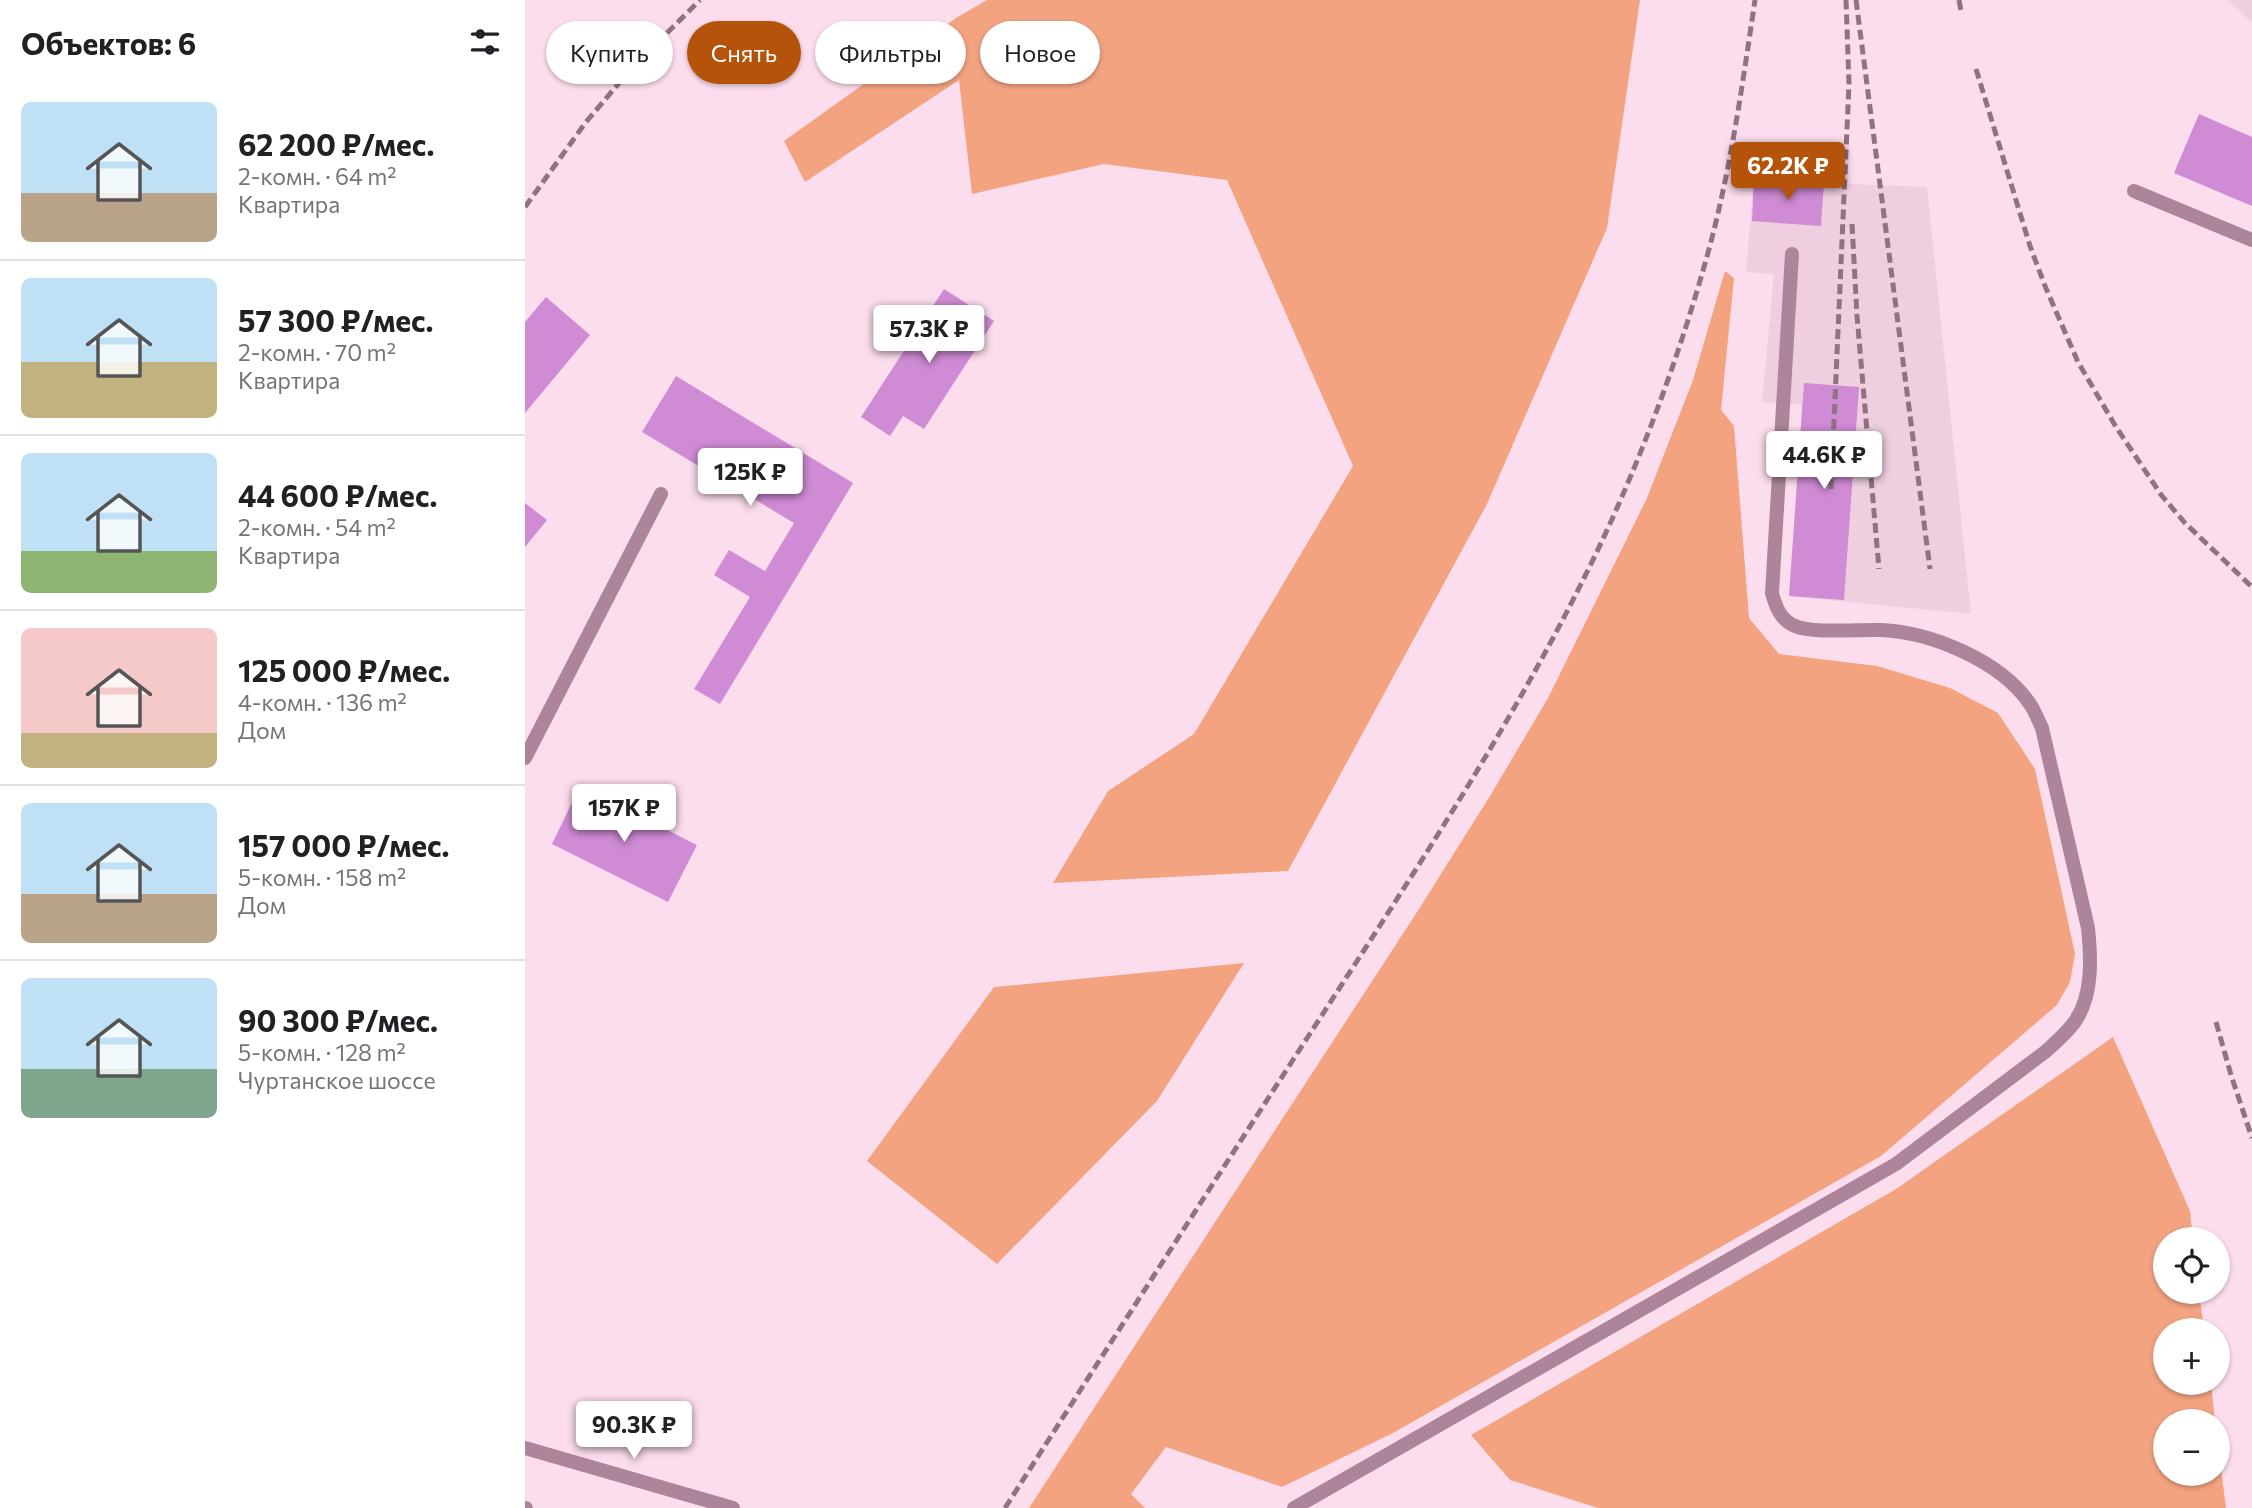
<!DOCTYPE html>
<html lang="ru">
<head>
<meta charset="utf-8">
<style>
	:root { --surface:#fff; --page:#f2f2f2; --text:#202124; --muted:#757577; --line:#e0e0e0; --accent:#b45309 }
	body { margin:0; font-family:Commissioner,sans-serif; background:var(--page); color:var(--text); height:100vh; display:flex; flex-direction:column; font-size:26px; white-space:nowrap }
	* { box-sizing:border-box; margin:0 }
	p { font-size:23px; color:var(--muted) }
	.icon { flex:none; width:38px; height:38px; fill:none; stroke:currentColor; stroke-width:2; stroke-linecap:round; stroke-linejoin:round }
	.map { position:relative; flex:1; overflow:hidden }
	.drawer { display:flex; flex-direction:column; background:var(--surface); width:525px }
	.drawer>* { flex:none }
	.banner { position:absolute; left:21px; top:21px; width:665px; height:63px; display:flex; gap:14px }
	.fabs { position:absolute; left:1628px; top:1227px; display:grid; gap:14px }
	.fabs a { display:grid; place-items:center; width:77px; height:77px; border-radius:50%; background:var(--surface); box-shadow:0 2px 5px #0004; font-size:35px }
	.price { position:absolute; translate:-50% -60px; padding:0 16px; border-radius:7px; background:#fff; color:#222; font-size:23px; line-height:46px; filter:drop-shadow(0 2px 4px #0008) }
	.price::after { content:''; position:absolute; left:50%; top:42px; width:21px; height:16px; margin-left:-10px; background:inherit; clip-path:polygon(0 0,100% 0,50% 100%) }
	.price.current { background:var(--accent); color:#fff }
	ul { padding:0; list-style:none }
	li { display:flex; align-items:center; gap:21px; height:175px; padding:0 21px }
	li+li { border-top:2px solid var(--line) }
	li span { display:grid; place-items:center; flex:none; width:196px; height:140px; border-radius:10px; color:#555 }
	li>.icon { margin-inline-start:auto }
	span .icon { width:84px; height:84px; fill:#fffc; stroke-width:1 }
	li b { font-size:30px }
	h2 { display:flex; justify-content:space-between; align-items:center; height:84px; padding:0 21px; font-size:30px }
	.chip { padding:0 24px; border-radius:32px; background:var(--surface); box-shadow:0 2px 5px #0004; font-size:24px; line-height:63px }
	.chip.current { background:var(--accent); color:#fff }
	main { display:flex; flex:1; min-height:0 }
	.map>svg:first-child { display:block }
</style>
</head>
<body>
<main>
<section class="drawer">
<h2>Объектов: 6<svg class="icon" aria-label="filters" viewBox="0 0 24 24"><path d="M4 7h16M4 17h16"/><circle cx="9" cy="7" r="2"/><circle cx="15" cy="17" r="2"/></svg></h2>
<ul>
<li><span style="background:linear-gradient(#bfe0f5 65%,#b9a48a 0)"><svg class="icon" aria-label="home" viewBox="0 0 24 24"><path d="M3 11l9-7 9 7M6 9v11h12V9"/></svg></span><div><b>62 200 ₽/мес.</b><p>2-комн. · 64 m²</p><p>Квартира</p></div></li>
<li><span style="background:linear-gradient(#bfe0f5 60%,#c2b280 0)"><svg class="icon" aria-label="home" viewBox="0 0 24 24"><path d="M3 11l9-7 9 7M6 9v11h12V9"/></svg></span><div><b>57 300 ₽/мес.</b><p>2-комн. · 70 m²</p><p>Квартира</p></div></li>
<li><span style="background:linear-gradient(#bfe0f5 70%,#8fb573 0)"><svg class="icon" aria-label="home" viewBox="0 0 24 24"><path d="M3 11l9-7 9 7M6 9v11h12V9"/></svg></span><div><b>44 600 ₽/мес.</b><p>2-комн. · 54 m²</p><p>Квартира</p></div></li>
<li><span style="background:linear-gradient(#f6c9c9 75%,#c2b280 0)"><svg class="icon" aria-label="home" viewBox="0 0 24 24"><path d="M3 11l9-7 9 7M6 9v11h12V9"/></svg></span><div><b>125 000 ₽/мес.</b><p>4-комн. · 136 m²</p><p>Дом</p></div></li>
<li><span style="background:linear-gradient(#bfe0f5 65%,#b9a48a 0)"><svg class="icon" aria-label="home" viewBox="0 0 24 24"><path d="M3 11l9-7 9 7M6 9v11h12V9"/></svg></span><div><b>157 000 ₽/мес.</b><p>5-комн. · 158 m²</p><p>Дом</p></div></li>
<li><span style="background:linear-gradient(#bfe0f5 65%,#7fa58c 0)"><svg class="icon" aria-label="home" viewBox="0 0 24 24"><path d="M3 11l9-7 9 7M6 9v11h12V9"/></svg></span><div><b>90 300 ₽/мес.</b><p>5-комн. · 128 m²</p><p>Чуртанское шоссе</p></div></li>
</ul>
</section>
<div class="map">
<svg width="1727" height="1508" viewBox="0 0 1727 1508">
	<rect width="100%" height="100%" fill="#fcdded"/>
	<path fill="#efcee0" d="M1703 0H1727V22L1724 20Z
		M1229 177 1300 183 1402 187 1446 614 1264 596 1277 405 1237 402 1249 274 1221 272Z"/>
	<path fill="#f3a380" d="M462 0H1115L1082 228 962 504 763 871 528 883 583 791 669 734 828 466 702 180 579 164 447 194 434 80 280 182 259 141 431 18Z
		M1200 271 1209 278 1196 410 1209 426 1224 618 1254 654 1352 666 1425 688 1473 713 1510 769 1550 954 1545 982 1532 1005 1356 1156 868 1433 757 1487 641 1447 606 1494 620 1508H504L894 909 965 796 1023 698 1122 498 1168 380Z
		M719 963 632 1101 472 1264 342 1161 469 987Z
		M1588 1037 1665 1211 1668 1239H1640V1292H1674L1679 1330H1640V1382L1686 1383 1690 1421H1640V1474H1692V1437L1701 1508H1073L985 1480 946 1435 1371 1189Z"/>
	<path fill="#d08bd5" d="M1674 114 1727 137V206L1649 173Z
		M1229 177 1299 183 1296 226 1227 221Z
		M419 289 469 321 399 429 378 416 365 436 336 417Z
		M21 297 65 335 0 413V322Z
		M151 376 328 483 195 704 169 689 225 597 189 575 204 550 240 571 269 523 117 432Z
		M1279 383 1334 387 1319 600 1264 596Z
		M0 503 22 520 0 547Z
		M55 786 172 845 143 902 27 844Z"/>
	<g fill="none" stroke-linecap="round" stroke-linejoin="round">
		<path stroke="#ad859b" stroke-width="14" d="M1609 191 1727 240
			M0 758 136 494
			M769 1508 1371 1164 1520 1052C1531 1042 1543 1032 1551 1020 1568 994 1566 957 1563 928L1517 728C1513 720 1510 711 1505 704 1476 661 1406 632 1356 630 1334 629 1289 634 1270 626 1256 620 1251 608 1247 593L1267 254"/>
		<path stroke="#ad859b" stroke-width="14" d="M0 1448 208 1508
			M0 1508H1"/>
		<path stroke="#907283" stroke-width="5" stroke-dasharray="10 5" stroke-linecap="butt" d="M1331 0 1405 569
			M1434 0 1436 11
			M1451 69 1505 246 1520 286 1553 362 1591 427 1637 496 1660 523 1727 587
			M0 207 61 122 106 69 175 0
			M1327 224 1332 316 1354 569
			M1306 489 1324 84 1321 0
			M1691 1022 1706 1075 1727 1138
			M480 1508C586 1342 692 1177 799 1012 898 859 999 706 1077 541 1119 451 1154 356 1181 260 1205 175 1217 87 1230 0"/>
	</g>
</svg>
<div class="fabs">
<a><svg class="icon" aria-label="locate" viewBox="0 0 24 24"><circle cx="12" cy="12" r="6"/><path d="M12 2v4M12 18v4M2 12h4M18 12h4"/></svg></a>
<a>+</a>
<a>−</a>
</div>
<b class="price current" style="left:1263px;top:202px">62.2K ₽</b>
<b class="price" style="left:404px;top:365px">57.3K ₽</b>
<b class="price" style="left:1299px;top:491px">44.6K ₽</b>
<b class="price" style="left:225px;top:508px">125K ₽</b>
<b class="price" style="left:99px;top:844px">157K ₽</b>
<b class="price" style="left:109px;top:1461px">90.3K ₽</b>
<div class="banner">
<a class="chip">Купить</a>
<a class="chip current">Снять</a>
<a class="chip">Фильтры</a>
<a class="chip">Новое</a>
</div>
</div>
</main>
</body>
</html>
